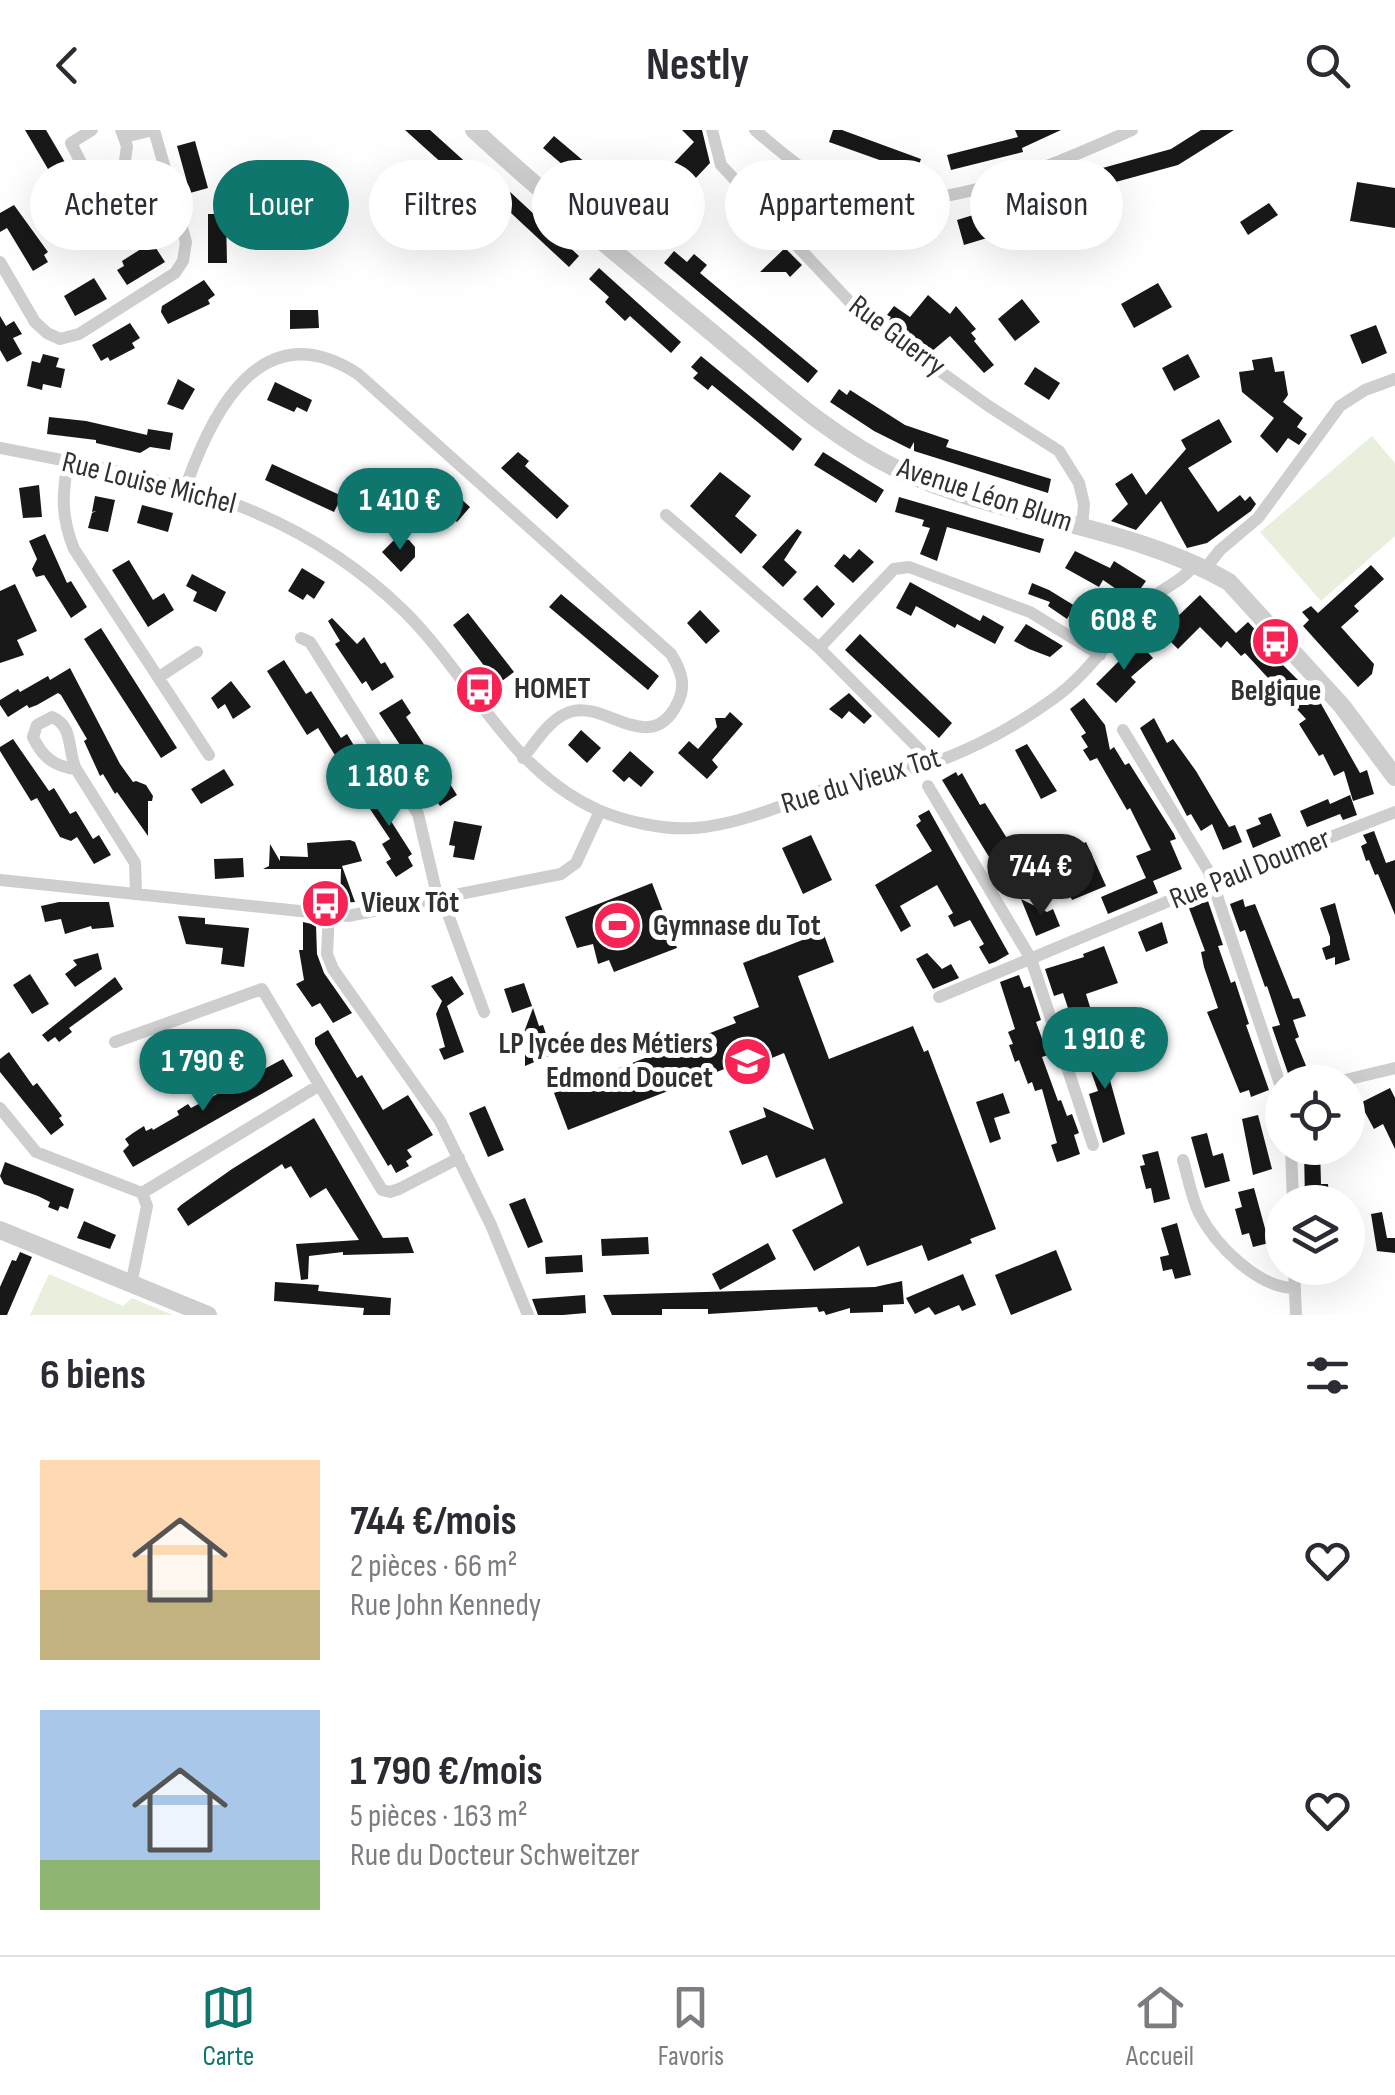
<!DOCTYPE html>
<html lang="fr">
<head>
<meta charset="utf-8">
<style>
	:root { --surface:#fff; --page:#f7f7f7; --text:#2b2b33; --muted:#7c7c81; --line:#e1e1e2; --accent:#0f766e }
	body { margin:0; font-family:"Sofia Sans Condensed",sans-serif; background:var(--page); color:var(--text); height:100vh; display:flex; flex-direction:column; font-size:38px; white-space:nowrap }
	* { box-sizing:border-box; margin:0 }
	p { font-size:32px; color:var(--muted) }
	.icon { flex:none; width:55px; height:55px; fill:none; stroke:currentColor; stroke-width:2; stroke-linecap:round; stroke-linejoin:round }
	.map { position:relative; height:1185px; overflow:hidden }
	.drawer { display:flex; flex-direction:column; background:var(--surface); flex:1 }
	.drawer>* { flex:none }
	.top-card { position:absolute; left:30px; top:30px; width:1335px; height:90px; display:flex; gap:20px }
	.tools { position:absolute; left:1265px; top:935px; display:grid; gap:20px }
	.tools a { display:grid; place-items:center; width:100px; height:100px; border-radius:50%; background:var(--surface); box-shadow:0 10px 40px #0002; font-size:50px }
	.price { position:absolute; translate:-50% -85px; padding:0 22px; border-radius:35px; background:var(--accent); color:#fff; font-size:32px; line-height:65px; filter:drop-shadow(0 2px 5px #0008) }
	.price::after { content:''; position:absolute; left:50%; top:60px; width:30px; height:22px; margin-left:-15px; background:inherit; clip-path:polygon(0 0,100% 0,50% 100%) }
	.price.selected { background:#222; color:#fff }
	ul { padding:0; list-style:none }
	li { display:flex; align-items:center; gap:30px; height:250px; padding:0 40px }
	li span { display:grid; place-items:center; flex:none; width:280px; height:200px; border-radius:0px; color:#555 }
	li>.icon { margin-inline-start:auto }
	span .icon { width:120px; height:120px; fill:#fffc; stroke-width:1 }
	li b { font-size:42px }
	h2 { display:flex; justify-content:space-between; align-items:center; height:120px; padding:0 40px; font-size:42px }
	.pill { padding:0 35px; border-radius:45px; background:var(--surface); box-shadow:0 10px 40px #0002; font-size:35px; line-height:90px }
	.pill.selected { background:var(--accent); color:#fff }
	header { display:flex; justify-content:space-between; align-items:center; height:130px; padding:0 40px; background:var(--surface); font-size:45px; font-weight:700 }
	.tabs { display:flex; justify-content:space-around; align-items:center; height:140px; border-top:2px solid var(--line); background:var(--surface); font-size:28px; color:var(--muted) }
	.tabs a { display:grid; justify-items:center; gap:5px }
	.tabs .selected { color:var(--accent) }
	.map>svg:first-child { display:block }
</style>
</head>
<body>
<header><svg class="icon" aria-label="back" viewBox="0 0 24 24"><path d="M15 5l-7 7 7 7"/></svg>Nestly<svg class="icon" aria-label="search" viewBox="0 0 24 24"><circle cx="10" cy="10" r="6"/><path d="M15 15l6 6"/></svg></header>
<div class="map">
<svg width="1395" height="1185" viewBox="0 0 1395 1185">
	<rect width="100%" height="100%" fill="#fff"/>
	<path fill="#e9efdd" d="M1372 306 1395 333V406L1321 471 1260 402Z
		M49 1144 123 1176 132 1168 173 1185H30Z"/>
	<path fill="#181818" d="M25 0H46L83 63 137 51 139 59 156 55 160 73 137 80 138 88 121 92 115 67 88 74 73 82 69 75 64 78 50 54 55 51Z
		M405 0H430L503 66 501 68 508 60 579 126 569 137 498 71 491 79 471 60 467 65 447 47 445 36Z
		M682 0H702L710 33 693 51 674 33 694 12Z
		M833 0H842L921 29 916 43 829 12Z
		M1015 0H1061L1022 18 1023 22 951 40 947 25 1018 7Z
		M1201 0H1234L1178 35 1068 65 1063 49 1171 19Z
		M554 6 619 61 622 57 636 69 632 73 654 90 643 103 543 18Z
		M195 11 208 58 190 63 177 16Z
		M776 31 817 59 794 85 783 75 792 63 767 42Z
		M1357 52 1395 58V98L1350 91Z
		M1065 57 1070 72 982 96 987 108 964 115 957 90Z
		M1269 73 1278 85 1248 105 1240 92Z
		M14 75 48 122 44 125 48 132 33 141 7 98 0 102V83Z
		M919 79 918 115 900 114V92H889V80Z
		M208 84H226L227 133H208Z
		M152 112 165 132 127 155 117 140 124 136 122 131Z
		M785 118 802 135 790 147 786 142H760Z
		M674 121 687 132 694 124 707 135 700 143 818 241 808 253 664 133Z
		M599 138 681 212 671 223 630 186 625 191 605 172 609 167 589 149Z
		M94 148 107 169 75 186 64 166Z
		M204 150 215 165 208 170 210 174 168 194 161 182 162 176Z
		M1158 153 1172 177 1134 198 1121 174Z
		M928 165 950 184 956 176 976 199 971 203 976 209 974 211 994 235 984 243 950 206 931 222 888 192 891 187 887 185 894 176 910 187Z
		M1022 169 1040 192 1015 211 998 189Z
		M290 180H318L319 198 290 199Z
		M0 186 6 196 14 191 22 204 13 208 22 224 7 232 0 220Z
		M130 193 140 208 132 213 135 218 110 231 108 227 101 231 92 215Z
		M1376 195 1387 223 1362 234 1350 205Z
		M43 224 59 228 56 237 65 239 61 258 43 254 42 260 27 256 32 231 40 233Z
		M1188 224 1200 247 1174 261 1162 238Z
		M701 226 802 309 793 321 712 255 708 260 693 248 698 243 691 237Z
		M1272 227 1275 242 1284 241 1288 265 1283 272 1303 288 1297 297 1307 304 1299 315 1288 308 1277 323 1260 306 1274 288 1242 262 1239 242 1254 240 1252 230Z
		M1035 237 1060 253 1049 270 1024 254Z
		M178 249 195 259 183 280 167 274Z
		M275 252 312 270 307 282 297 277 294 282 267 270Z
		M839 259 847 265 850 260 905 295 949 310 946 317 1051 349 1048 363 914 321V312L910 319 874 301 830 272Z
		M49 287 86 291 147 305 148 299 173 303 170 320 150 317 140 323 96 313V310L47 304Z
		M1219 289 1232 312 1188 338 1218 382 1240 365 1245 371 1250 366 1256 374 1251 381 1207 413 1187 418 1161 371 1136 400 1111 391 1128 374 1115 354 1132 343 1146 365 1186 319 1181 310Z
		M518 322 529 331 525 336 569 376 557 389 501 338Z
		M823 322 884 360 876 373 814 335Z
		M272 334 342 366 334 382 265 350Z
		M720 342 751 366 735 386 757 405 741 424 690 376Z
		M39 355 42 387 23 388 19 358Z
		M450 359 470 377 457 392 437 374Z
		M95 366 115 370 108 402 88 398 92 383 96 381 92 382Z
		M899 367 1044 409 1040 423 947 397 937 431 920 424 930 398 922 396 924 390 895 382Z
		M142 375 173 383 168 402 137 393Z
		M797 399 802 402 784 430 797 442 783 457 762 437Z
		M45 404 67 453 71 451 87 477 71 488 44 445 36 447 32 439 37 429 29 411Z
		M396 408 409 410 415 417V427L401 442 382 422Z
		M859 419 874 432 853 453 834 436 844 424 850 429Z
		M1075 421 1110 438 1114 431 1146 451 1129 475 1118 468 1122 463 1103 450 1099 457 1065 438Z
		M129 430 153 470 164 463 174 480 148 497 112 440Z
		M1371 435 1384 449 1354 476 1359 481 1341 497 1374 534 1372 544 1358 557 1303 496 1309 490 1302 482 1311 476 1318 483Z
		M302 438 325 452 314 469 307 464 303 470 288 461Z
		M192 444 226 462 216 482 193 471 197 462 186 456Z
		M910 452 980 491 983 485 1004 497 995 514 957 494 955 498 916 476 911 486 896 478Z
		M1032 453 1049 460 1075 476 1067 489 1048 476 1050 472 1028 464Z
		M15 454 37 501 17 510 24 525 0 533V461Z
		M817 455 835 474 822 488 803 469Z
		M561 464 659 546 648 560 549 477Z
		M1200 465 1236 503 1248 492 1262 507 1259 511 1320 572 1360 643 1367 640 1374 664 1353 671 1344 641 1334 646 1323 624 1319 626 1299 594 1306 589 1245 523 1241 526 1227 511 1221 518 1200 497 1178 519 1164 505 1178 492 1175 489Z
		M700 480 720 501 706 514 687 493Z
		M468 483 514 542 498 554 453 495Z
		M332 488 357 514 364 507 381 534 385 532 394 547 372 561 366 551 362 554 335 514 340 511 328 491Z
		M1026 494 1043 504 1063 516 1050 527 1029 519 1014 511Z
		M101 498 177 618 161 628 84 509Z
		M860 504 952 593 939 608 845 520Z
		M1138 512 1153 528 1131 547 1136 552 1116 573 1096 554Z
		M284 530 306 564 311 561 341 608 347 604 365 634 342 649 333 634 338 630 318 598 307 605 267 541Z
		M70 538 120 634 133 652 136 651 146 655 153 666 152 671H148V706L117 662 115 664 103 644 100 646 84 611 87 609 61 565 58 563 37 575 29 578 27 575 8 587 0 575V570L18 559 20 562 48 546 50 550Z
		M231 551 251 577 233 589 225 574 218 579 211 568Z
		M849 563 872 586 864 594 849 581 842 589 829 579Z
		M1084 568 1105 595 1110 620 1114 617 1125 635 1129 633 1174 704 1176 709 1170 711 1182 739 1153 751 1158 763 1108 784 1101 767 1146 748 1136 726 1151 720 1130 678 1127 680 1097 628 1090 631 1083 620 1088 617 1081 606 1086 603 1070 579Z
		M402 569 411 583 406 587 425 616 408 627 379 583Z
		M730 582 743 594 712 630 718 637 707 649 678 623 689 611 698 619 717 597 715 588H725Z
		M1154 588 1167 613 1173 609 1196 641 1229 697 1235 695 1242 712 1223 720 1212 694 1201 701 1191 684 1187 686 1140 598Z
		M581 600 601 618 587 633 568 615Z
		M13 609 49 661 54 658 70 684 76 681 93 709 99 705 111 725 94 734 77 707 71 711 60 707 37 668 31 671 0 621V617Z
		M1027 614 1057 661 1041 669 1015 620Z
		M630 621 654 642 641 657 629 647 624 652 612 641Z
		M438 635 457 665 440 676 420 647Z
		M224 639 234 655 201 674 191 659Z
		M956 642 958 646 962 643 980 675 985 673 1033 750 1011 763 942 650Z
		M378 653 397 683 389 688 412 724 408 727 413 736 396 747 386 732 391 729 382 714 390 709 360 664Z
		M1350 665 1357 685 1343 690 1340 684 1307 697 1300 681 1328 669 1330 674Z
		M929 680 1009 824 995 832 989 834 979 817 984 814 970 790 954 797 948 786 953 783 937 755 900 776 911 796 901 802 875 755 932 721 916 695 921 691 918 686Z
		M1271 683 1281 706 1253 718 1246 700 1261 694 1258 688Z
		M454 691 482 696 474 730 453 727 455 716 449 715Z
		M1374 701 1386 733 1395 730V785L1378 744 1375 745 1369 730 1366 731 1361 716 1367 713 1363 705Z
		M811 705 832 750 803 764 782 718Z
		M350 710 355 712 362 731 342 736 355 772 340 773 341 739H263L269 736 270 714 280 731V726L308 727 307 713Z
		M1086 712 1106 756 1072 770 1066 756 1088 746 1075 718Z
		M243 728 244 747 215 749 214 729Z
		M652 753 677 818 614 842 609 830 598 834 593 814 577 818 565 787Z
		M1021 769 1047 782 1053 779 1060 796 1036 806Z
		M1243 769 1245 777 1255 774 1293 869 1299 868 1306 886 1293 890 1299 907 1295 909 1311 948 1304 952H1291L1272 897 1280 895 1267 856 1265 857 1245 800 1240 802 1230 774Z
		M1208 771 1223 815 1218 816 1231 853 1235 851 1249 894 1246 895 1269 960 1251 967 1249 960 1240 963 1207 882 1218 878 1204 837 1201 822 1205 821 1189 778Z
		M59 772H109L114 797 92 799 91 796 65 804 61 789 45 792 41 776Z
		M1335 773 1350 830 1335 835V827L1326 830 1322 818 1330 815V807L1320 778Z
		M178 786 205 788V794L249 798 244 837 221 834 223 818 186 814Z
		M303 792 316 795 317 824 324 843 352 883 333 893 320 873 312 877 296 854 304 850 299 820H303Z
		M1162 792 1168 813 1146 822 1138 802Z
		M823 802 834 832 798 846 829 929 913 896 924 922 928 920 996 1099 970 1109 972 1113 928 1131 922 1115 867 1136 859 1116 814 1141 792 1100 843 1073 825 1028 776 1048 767 1025 742 1035 729 1001 766 987 763 977 814 1000 784 923 752 936 750 929 568 1000 554 963 736 893 733 887 759 877 743 833Z
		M1104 816 1118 853 1086 864 1090 877 1087 878 1095 902 1078 908 1063 863 1054 866 1045 839 1084 827 1083 824Z
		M98 823 102 839 75 857 65 844 77 835 73 830Z
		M927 823 942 839 951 834 959 848 933 859 916 829Z
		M30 844 49 874 32 884 13 855Z
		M1019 845 1024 858 1030 856 1041 890 1036 892 1048 925 1042 927 1058 971 1061 970 1067 986 1072 984 1079 1003 1074 1005 1080 1024 1064 1030 1057 1032 1051 1015 1057 1013 1042 959 1035 961 1032 952 1028 954 1019 930 1015 932 1009 915 1013 914 1008 902 1015 899 1000 852Z
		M452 846 464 864 447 876 464 922 444 930 439 919 445 917 436 884 442 871 431 856Z
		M115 847 123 859 69 898 72 902 59 912 55 907 48 912 42 905Z
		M524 853 532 876 512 883 504 859Z
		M533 878 539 896 543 895 546 904 539 919 551 925 525 936V915L520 913Z
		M328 900 357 948 362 945 383 980 408 965 433 1005 407 1020 412 1027 406 1031 409 1036 396 1043 391 1034 388 1036 315 914V908Z
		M1106 908 1118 939 1108 943 1125 1004 1103 1013 1089 964 1098 961 1088 933 1095 930 1090 914Z
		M9 922 33 956 37 953 62 986 59 988 64 995 51 1005 0 942V929Z
		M283 929 293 946 133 1037 123 1021 129 1015 125 1009 133 1003 144 996 146 1001 152 998 153 1000 179 985 177 981 188 974 191 978Z
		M1390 958 1395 968V1019L1383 994 1374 999 1360 973Z
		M1003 963 1010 983 994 988 1001 1009 990 1013 976 972Z
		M485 976 504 1020 488 1027 469 983Z
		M1258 985 1272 1039 1253 1045 1242 989Z
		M314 988 383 1108 408 1107 414 1123 343 1125V1122L309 1126 308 1149 301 1150 296 1114 359 1110 326 1058 310 1068 291 1036 285 1039 282 1034 188 1096 177 1079 181 1075 232 1039Z
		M1207 1003 1213 1026 1223 1023 1230 1051 1205 1058 1191 1007Z
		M1304 1018H1320L1321 1054H1328L1329 1066H1321V1072H1305Z
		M1158 1021 1170 1069 1154 1073 1151 1058 1146 1059 1140 1036 1145 1035 1142 1025Z
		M5 1032 74 1059 68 1079 60 1076 58 1081 48 1077 50 1072 38 1066 4 1054 0 1046Z
		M1254 1058 1269 1113 1253 1117 1249 1103 1242 1105 1235 1079 1242 1077 1238 1062Z
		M525 1068 543 1112 528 1118 509 1074Z
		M1382 1082 1387 1108H1395V1123L1377 1121 1371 1084Z
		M84 1091 116 1105 110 1119 77 1108Z
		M1177 1093 1191 1145 1175 1149 1172 1139 1163 1141 1160 1127 1169 1125 1161 1098Z
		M648 1107 649 1124 602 1126 601 1109Z
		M768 1113 776 1129 720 1160 712 1144Z
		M1056 1120 1072 1160 1011 1185 995 1145Z
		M20 1122 32 1127 7 1185H0V1157L12 1130 16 1131Z
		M582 1125 583 1142 546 1144 545 1127Z
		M963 1144 976 1175 962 1181 959 1175 935 1185 929 1177 915 1184 906 1168Z
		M902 1151 904 1174 883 1175V1182L850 1183V1178L826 1185 824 1181 819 1182 817 1177 708 1184V1179H662V1185H612L603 1165 875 1157Z
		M275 1152 319 1155 318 1161 391 1168 390 1185H363L364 1178 274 1171Z
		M585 1165 586 1183 563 1185H538L532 1169Z"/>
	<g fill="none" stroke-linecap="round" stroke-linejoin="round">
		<path stroke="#cecece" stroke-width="12" d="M92 0 71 13 86 43 94 48 124 38 127 16 121 0
			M712 0 721 35 863 186 987 275 1059 321 1079 353 1084 374 1082 398
			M755 0C782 23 810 48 844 61 925 94 1057 33 1132 0
			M124 7 154 0
			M0 132 35 192 47 203 60 209 79 204 175 143 183 131 186 112 154 0
			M0 318C156 349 286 365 405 482 471 548 510 641 598 680 627 692 663 700 694 698 744 695 804 666 852 649 878 640 907 642 933 633 975 618 1017 595 1053 569 1091 542 1113 502 1147 472 1162 458 1183 451 1194 435
			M68 332C62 365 61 387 74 419L209 625
			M186 356C213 279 263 182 358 244L671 524C681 540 687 556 677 574 651 626 608 573 573 581 551 586 536 612 523 628
			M666 385 819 518 933 633
			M1205 439 1220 420 1258 388 1340 276 1365 260 1395 249
			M301 508 310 512 418 684 438 769
			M819 518 894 439 909 437 1030 482 1100 525
			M159 547 197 522
			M1123 600 1209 742 1282 960
			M76 639C67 620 74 596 52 587L37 595 33 607C42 627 55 637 76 639L135 733 136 762
			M928 656 1031 829 1093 1015
			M0 750 348 786 561 744 576 733 600 681
			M442 768 484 882
			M329 783 327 824 333 839 440 991 491 1095 528 1185
			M939 867 1212 753 1395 682
			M115 912 262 859 382 1060 390 1062 399 1059 459 1028
			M1337 952 1395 938
			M0 978 36 1022 142 1063
			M1291 1018 1293 1072
			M1183 1030C1188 1047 1191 1066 1199 1083 1215 1114 1257 1158 1295 1158
			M1294 1138 1296 1185
			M131 1155 147 1076 142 1063 318 956"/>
		<path stroke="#cecece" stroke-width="18" d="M474 0C550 70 631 135 710 201 771 251 828 306 899 340 1004 389 1128 394 1229 452L1342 576 1395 647
			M0 1100 208 1185"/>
	</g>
	<defs>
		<symbol id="bus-disc" viewBox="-11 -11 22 22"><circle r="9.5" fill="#f72354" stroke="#fff"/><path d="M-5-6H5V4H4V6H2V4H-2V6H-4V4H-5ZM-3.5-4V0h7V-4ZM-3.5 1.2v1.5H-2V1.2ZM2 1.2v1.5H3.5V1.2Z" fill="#fff"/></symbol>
		<symbol id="stadium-disc" viewBox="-11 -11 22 22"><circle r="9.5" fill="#f72354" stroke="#fff"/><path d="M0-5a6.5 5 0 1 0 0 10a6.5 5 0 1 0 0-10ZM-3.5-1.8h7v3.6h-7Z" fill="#fff"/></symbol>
		<symbol id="school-disc" viewBox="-11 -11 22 22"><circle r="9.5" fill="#f72354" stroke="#fff"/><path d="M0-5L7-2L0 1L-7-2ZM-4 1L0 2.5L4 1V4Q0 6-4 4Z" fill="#fff"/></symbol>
	</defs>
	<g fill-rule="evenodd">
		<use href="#bus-disc" x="1248" y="484" width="55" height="55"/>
		<use href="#bus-disc" x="452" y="532" width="55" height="55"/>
		<use href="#bus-disc" x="298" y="746" width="55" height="55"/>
		<use href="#stadium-disc" x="590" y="768" width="55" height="55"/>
		<use href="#school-disc" x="720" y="904" width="55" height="55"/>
	</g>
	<g text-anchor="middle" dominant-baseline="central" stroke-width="10" stroke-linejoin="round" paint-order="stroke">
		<g font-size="30" fill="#313131" stroke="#fff">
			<text transform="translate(897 206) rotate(37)">Rue Guerry</text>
			<text transform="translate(149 353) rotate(14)">Rue Louise Michel</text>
			<text transform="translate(985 365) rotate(18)">Avenue Léon Blum</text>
			<text transform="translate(861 651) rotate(-17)">Rue du Vieux Tot</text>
			<text transform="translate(1250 739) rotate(-22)">Rue Paul Doumer</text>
		</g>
		<g font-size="30" font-weight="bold" fill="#313131" stroke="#fff" text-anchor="start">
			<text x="514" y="559">HOMET</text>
			<text x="1276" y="561" text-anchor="middle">Belgique</text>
			<text x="361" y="773">Vieux Tôt</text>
			<text x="653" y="796">Gymnase du Tot</text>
			<text x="713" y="914" text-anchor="end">LP lycée des Métiers<tspan x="713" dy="34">Edmond Doucet</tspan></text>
		</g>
	</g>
</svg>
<div class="tools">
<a><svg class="icon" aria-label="locate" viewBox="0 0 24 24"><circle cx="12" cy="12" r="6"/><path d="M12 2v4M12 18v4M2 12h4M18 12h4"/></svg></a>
<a><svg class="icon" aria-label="layers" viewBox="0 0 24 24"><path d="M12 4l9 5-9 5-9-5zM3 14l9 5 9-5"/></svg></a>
</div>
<b class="price" style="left:400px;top:423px">1 410 €</b>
<b class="price" style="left:1124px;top:543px">608 €</b>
<b class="price" style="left:389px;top:699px">1 180 €</b>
<b class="price selected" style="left:1041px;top:789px">744 €</b>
<b class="price" style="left:1105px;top:962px">1 910 €</b>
<b class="price" style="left:203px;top:984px">1 790 €</b>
<div class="top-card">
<a class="pill">Acheter</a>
<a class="pill selected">Louer</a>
<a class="pill">Filtres</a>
<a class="pill">Nouveau</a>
<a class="pill">Appartement</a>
<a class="pill">Maison</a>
</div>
</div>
<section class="drawer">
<h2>6 biens<svg class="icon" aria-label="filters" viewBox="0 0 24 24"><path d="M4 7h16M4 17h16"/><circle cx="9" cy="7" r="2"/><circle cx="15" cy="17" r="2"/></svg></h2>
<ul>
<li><span style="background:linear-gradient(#ffd9b3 65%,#c2b280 0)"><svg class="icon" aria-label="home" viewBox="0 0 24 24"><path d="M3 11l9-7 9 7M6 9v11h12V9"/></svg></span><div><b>744 €/mois</b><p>2 pièces · 66 m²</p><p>Rue John Kennedy</p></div><svg class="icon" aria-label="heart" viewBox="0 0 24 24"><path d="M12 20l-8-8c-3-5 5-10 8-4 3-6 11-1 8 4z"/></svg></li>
<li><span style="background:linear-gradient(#a9c7e8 75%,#8fb573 0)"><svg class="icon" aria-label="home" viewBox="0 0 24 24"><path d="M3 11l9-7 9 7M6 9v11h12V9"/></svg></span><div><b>1 790 €/mois</b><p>5 pièces · 163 m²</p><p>Rue du Docteur Schweitzer</p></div><svg class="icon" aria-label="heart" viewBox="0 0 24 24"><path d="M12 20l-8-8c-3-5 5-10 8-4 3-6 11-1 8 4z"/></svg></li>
</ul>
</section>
<nav class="tabs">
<a class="selected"><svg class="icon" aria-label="map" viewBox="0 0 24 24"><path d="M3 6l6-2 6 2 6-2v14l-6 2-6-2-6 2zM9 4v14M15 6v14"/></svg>Carte</a>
<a><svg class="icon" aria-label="saved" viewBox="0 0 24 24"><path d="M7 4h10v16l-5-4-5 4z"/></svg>Favoris</a>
<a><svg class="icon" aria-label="home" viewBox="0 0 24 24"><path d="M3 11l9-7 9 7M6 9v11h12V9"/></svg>Accueil</a>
</nav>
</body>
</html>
